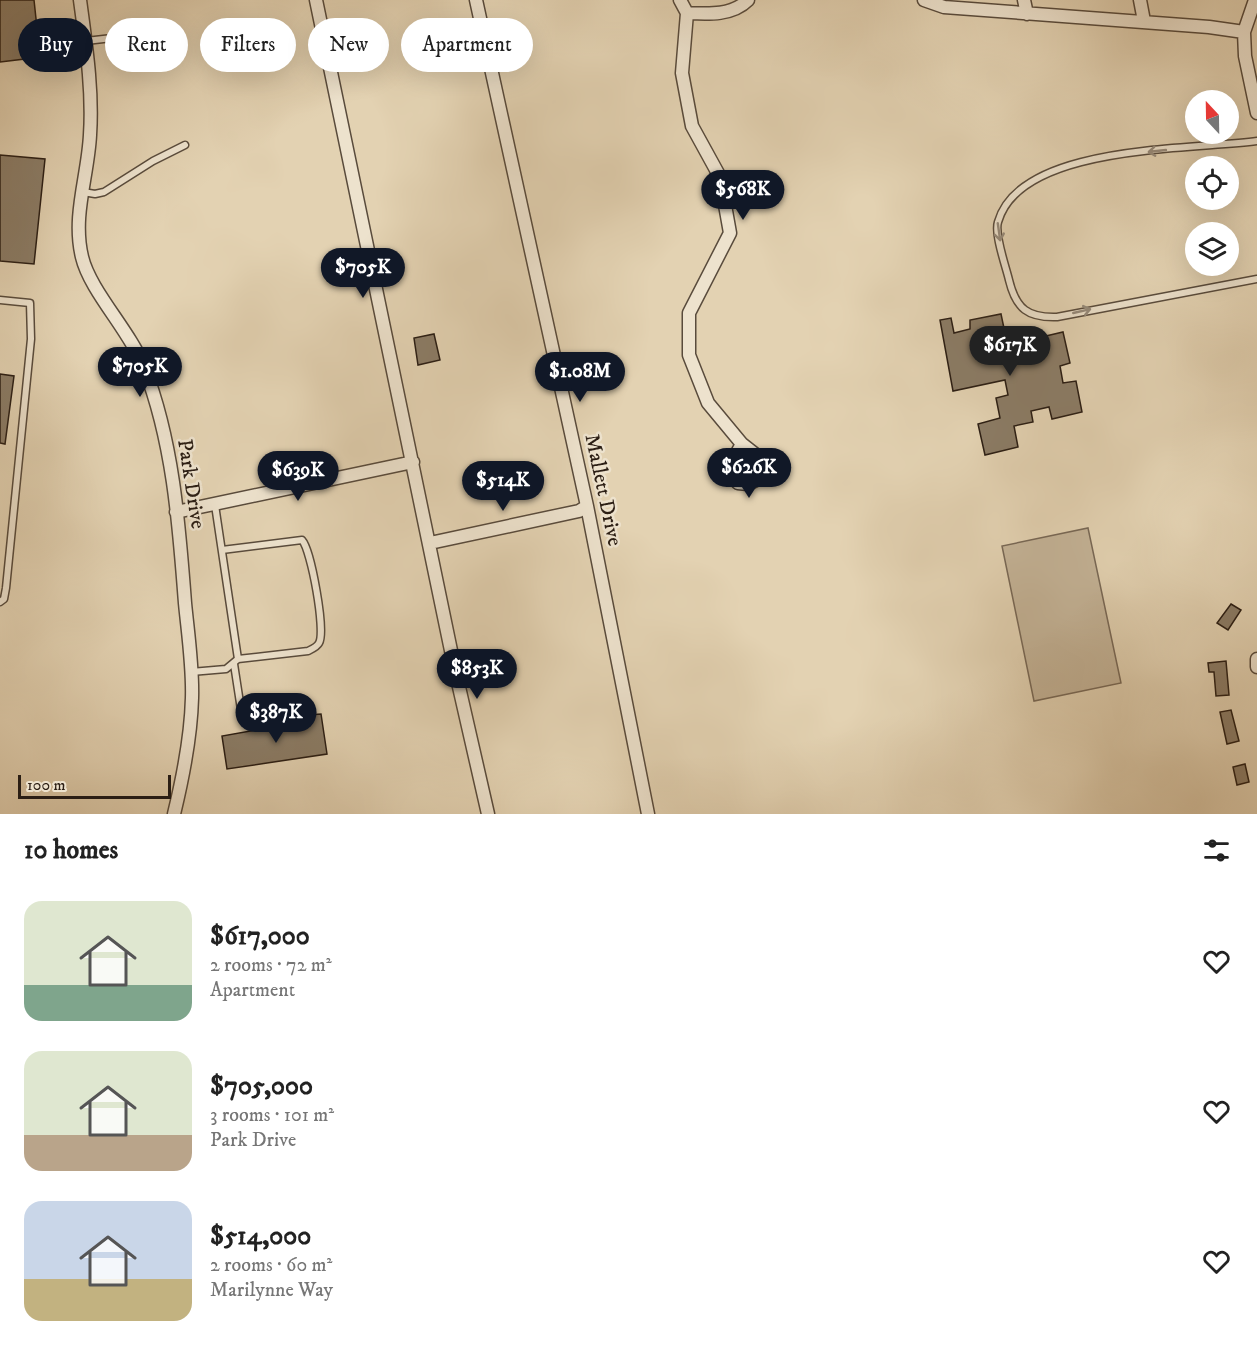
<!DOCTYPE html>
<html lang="en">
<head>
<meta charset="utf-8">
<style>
	:root { --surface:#fff; --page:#f2f2f2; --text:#222; --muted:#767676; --accent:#111827 }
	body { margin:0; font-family:"IM FELL DW Pica",serif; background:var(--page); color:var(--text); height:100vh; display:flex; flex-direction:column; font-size:22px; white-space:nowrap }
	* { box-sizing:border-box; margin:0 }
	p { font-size:20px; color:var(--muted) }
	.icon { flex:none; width:33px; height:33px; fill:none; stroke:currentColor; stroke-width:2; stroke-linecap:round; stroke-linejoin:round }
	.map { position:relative; height:814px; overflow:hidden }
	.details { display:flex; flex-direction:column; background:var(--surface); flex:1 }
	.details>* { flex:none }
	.guide { position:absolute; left:18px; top:18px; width:600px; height:54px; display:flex; gap:12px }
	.needle { width:39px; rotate:338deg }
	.tools { position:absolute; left:1185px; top:90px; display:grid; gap:12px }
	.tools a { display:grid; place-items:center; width:54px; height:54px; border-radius:50%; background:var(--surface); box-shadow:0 6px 24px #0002; font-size:30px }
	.scale { position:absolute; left:18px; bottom:15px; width:153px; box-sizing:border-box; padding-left:6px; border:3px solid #2b1e14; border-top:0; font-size:16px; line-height:21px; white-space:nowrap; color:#2b1e14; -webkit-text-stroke:4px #ede2cd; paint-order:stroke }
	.price { position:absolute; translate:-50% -51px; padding:0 14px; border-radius:21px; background:var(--accent); color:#fff; font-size:20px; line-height:39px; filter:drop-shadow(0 2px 3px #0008) }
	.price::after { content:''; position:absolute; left:50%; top:36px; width:18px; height:14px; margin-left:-9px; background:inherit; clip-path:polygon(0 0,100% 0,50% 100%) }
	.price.current { background:#222; color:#fff }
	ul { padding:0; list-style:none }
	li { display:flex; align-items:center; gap:18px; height:150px; padding:0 24px }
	li span { display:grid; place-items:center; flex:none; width:168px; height:120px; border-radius:18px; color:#555 }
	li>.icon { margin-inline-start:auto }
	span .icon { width:72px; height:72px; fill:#fffc; stroke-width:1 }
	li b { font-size:26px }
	h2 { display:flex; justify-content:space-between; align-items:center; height:72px; padding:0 24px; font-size:26px }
	.chip { padding:0 21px; border-radius:27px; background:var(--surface); box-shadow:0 6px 24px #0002; font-size:21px; line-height:54px }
	.chip.current { background:var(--accent); color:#fff }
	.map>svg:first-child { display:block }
</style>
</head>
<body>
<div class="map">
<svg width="1257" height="814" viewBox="0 0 1257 814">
	<rect width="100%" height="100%" fill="#e3d2b2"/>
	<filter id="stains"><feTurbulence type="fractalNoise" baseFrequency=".00333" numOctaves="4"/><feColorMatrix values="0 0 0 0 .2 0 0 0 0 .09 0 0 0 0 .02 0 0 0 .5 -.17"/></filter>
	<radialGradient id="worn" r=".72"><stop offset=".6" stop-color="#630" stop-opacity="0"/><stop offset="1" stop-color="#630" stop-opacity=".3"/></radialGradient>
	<path fill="#c4b397" stroke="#786856" stroke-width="1.5" d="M1088 528 1121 683 1034 701 1002 546Z"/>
	<path fill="#8b7c66" stroke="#2b1e14" stroke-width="1.5" d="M0 0H34L37 28 54 27 57 48 39 51 41 57 0 62Z
		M0 155 45 159 34 264 0 261Z
		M1001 314 1010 357 1035 352 1033 339 1063 332 1070 363 1060 366 1063 383 1076 381 1082 412 1052 419 1049 407 1031 411 1033 422 1014 426 1018 447 985 455 978 424 1000 418 996 398 1008 395 1005 380 953 391 940 320 951 318 954 333 970 329V320Z
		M434 334 440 360 418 365 414 338Z
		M0 374 14 376 5 444 0 443Z
		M1231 604 1241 610 1228 630 1217 623Z
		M1226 661 1229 695 1216 696 1214 672H1209L1208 663Z
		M1231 710 1239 741 1227 744 1220 712Z
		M321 714 327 754 227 769 222 736 307 721V715Z
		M1245 764 1249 782 1237 785 1233 767Z"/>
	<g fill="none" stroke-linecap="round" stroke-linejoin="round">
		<defs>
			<path id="lane" d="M86 41 164 32
				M1257 141C1191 150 1020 144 998 222 994 234 1006 267 1009 280 1016 309 1028 318 1057 317L1257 279
				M83 192 95 194 104 192 153 161 185 145
				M0 300 30 303 31 339 6 588 4 599 0 602
				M222 550 302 540C311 550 326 631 319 643 317 647 312 649 308 651L238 659
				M234 664 242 716
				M191 672 226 669 238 659 215 505"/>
			<path id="street" d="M80 0C86 45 93 90 90 135 88 176 72 216 82 257 90 291 130 331 144 367 173 441 179 524 185 603 188 634 193 667 192 698 191 736 183 777 174 814
				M316 0 454 665 488 814
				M476 0 587 506 648 814
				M680 0 687 13 682 73 692 126 720 177 730 233 689 313V355L708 403 742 444 756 455 761 472 758 479 748 484 738 483 731 476 729 467 742 444
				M924 0 944 7 1209 27 1244 32
				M1024 0 1027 14
				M1140 0 1144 21
				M1255 0 1244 32 1245 56 1257 113
				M687 13C707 14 732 16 748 0
				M176 512 413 462
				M430 543 579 511 587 506
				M1257 659V667"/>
		</defs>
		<use href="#lane" stroke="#594b3c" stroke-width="9"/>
		<use href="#street" stroke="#594b3c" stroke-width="15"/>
		<use href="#lane" stroke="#ede2cd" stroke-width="6"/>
		<use href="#street" stroke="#ede2cd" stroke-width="12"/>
	</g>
	<defs><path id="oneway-shaft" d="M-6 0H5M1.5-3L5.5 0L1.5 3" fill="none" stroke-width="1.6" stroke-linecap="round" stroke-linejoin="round" transform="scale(1.5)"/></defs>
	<g stroke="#968a7a">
		<use href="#oneway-shaft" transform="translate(1157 151) rotate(174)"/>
		<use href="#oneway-shaft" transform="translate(999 232) rotate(82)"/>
		<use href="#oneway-shaft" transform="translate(1082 311) rotate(-13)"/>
	</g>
	<g text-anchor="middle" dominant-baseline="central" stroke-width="5" stroke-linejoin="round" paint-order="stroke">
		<g font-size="21" fill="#2b1e14" stroke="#ede2cd">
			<text transform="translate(191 484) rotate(81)">Park Drive</text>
			<text transform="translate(603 490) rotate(78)">Mallett Drive</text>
		</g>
	</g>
	<rect width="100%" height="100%" filter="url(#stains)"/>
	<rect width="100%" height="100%" fill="url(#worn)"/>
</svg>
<div class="tools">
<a><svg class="needle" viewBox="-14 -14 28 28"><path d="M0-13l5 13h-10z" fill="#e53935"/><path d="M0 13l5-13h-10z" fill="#767676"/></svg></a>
<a><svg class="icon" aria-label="locate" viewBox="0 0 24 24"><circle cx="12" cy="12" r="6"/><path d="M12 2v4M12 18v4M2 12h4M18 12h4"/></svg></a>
<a><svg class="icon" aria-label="layers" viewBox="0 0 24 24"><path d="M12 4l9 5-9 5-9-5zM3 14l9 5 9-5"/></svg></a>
</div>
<div class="scale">100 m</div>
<b class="price" style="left:743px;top:221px">$568K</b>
<b class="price" style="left:363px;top:299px">$705K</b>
<b class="price current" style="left:1010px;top:377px">$617K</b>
<b class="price" style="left:140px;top:398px">$705K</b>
<b class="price" style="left:580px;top:403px">$1.08M</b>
<b class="price" style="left:749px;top:499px">$626K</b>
<b class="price" style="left:298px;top:502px">$639K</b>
<b class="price" style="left:503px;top:512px">$514K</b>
<b class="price" style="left:477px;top:700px">$853K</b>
<b class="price" style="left:276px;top:744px">$387K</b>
<div class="guide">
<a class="chip current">Buy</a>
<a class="chip">Rent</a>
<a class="chip">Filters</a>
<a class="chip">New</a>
<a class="chip">Apartment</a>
</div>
</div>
<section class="details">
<h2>10 homes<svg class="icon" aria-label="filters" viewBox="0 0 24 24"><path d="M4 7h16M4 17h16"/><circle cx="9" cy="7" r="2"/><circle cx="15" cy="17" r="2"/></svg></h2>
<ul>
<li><span style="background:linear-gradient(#dfe7d0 70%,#7fa58c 0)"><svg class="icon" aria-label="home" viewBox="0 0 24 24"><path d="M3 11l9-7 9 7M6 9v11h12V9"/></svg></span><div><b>$617,000</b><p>2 rooms · 72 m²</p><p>Apartment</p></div><svg class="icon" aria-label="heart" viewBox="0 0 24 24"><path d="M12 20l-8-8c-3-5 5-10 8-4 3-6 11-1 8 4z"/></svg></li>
<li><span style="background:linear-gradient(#dfe7d0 70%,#b9a48a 0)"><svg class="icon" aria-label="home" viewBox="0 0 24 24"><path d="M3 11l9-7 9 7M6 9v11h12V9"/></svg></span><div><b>$705,000</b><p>3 rooms · 101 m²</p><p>Park Drive</p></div><svg class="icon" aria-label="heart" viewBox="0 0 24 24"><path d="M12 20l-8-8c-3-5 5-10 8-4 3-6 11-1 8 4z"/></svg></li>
<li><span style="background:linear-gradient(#c9d6e8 65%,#c2b280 0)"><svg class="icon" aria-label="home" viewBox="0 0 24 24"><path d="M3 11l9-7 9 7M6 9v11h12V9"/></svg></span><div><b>$514,000</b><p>2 rooms · 60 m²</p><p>Marilynne Way</p></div><svg class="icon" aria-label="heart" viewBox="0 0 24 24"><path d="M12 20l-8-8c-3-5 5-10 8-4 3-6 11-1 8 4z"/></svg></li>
</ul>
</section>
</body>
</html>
